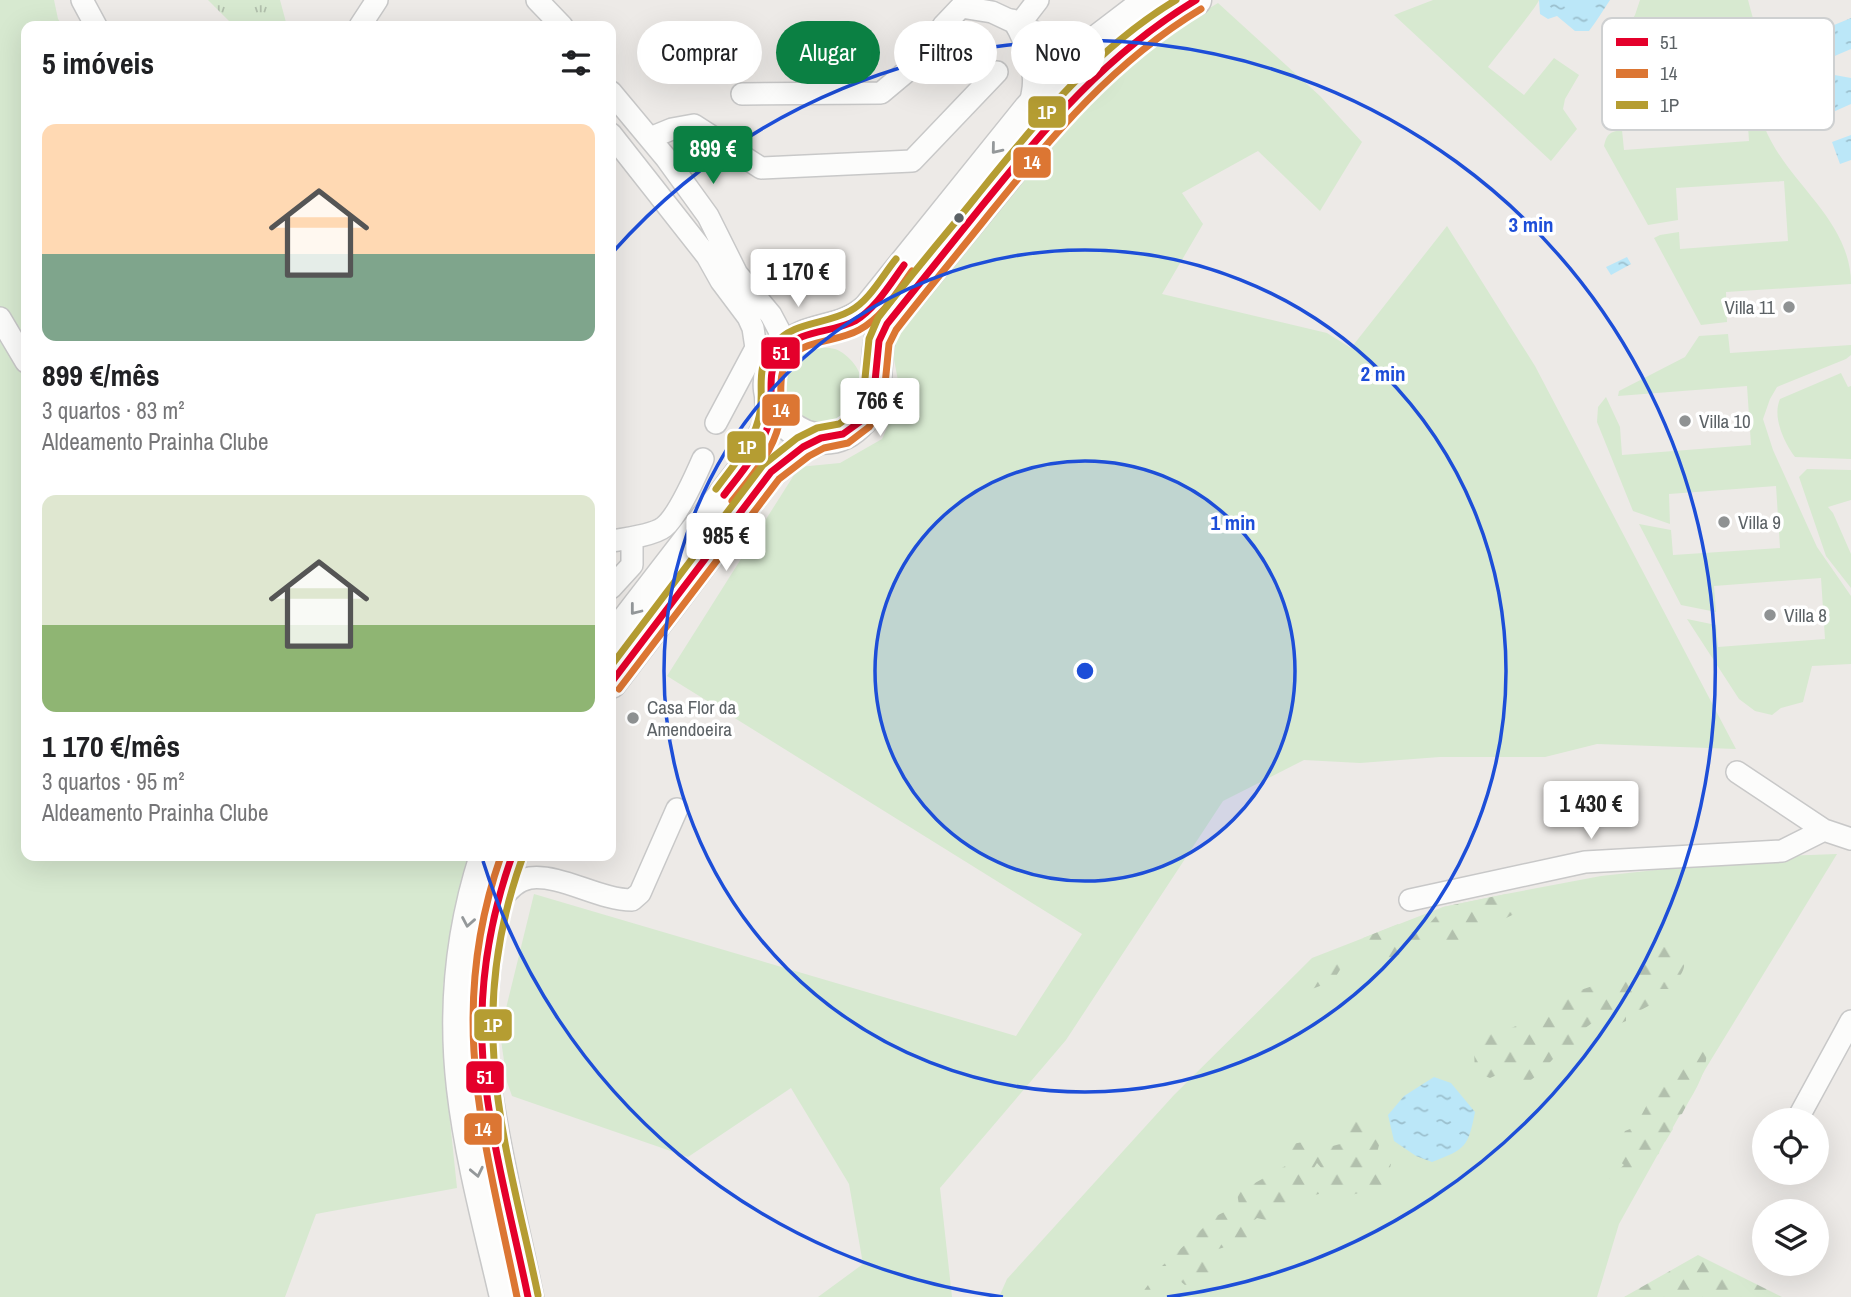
<!DOCTYPE html>
<html lang="pt">
<head>
<meta charset="utf-8">
<style>
	:root { --surface:#fff; --page:#f6f6f6; --text:#202124; --muted:#757577; --accent:#0b8043 }
	body { margin:0; font-family:"Archivo Narrow",sans-serif; background:var(--page); color:var(--text); height:100vh; display:flex; flex-direction:column; font-size:26px; white-space:nowrap }
	* { box-sizing:border-box; margin:0 }
	p { font-size:23px; color:var(--muted) }
	.icon { flex:none; width:38px; height:38px; fill:none; stroke:currentColor; stroke-width:2; stroke-linecap:round; stroke-linejoin:round }
	.map { position:relative; flex:1; overflow:hidden }
	.side { position:absolute; left:21px; top:21px; width:595px; height:840px; display:flex; flex-direction:column; background:var(--surface); border-radius:14px; box-shadow:0 7px 28px #0002 }
	.side>* { flex:none }
	.hud { position:absolute; left:637px; top:21px; width:665px; height:63px; display:flex; gap:14px }
	.controls { position:absolute; left:1752px; top:1108px; display:grid; gap:14px }
	.controls a { display:grid; place-items:center; width:77px; height:77px; border-radius:50%; background:var(--surface); box-shadow:0 7px 28px #0002; font-size:35px }
	.price { position:absolute; translate:-50% -60px; padding:0 16px; border-radius:7px; background:#fff; color:#222; font-size:23px; line-height:46px; filter:drop-shadow(0 2px 4px #0008) }
	.price::after { content:''; position:absolute; left:50%; top:42px; width:21px; height:16px; margin-left:-10px; background:inherit; clip-path:polygon(0 0,100% 0,50% 100%) }
	.price.on { background:var(--accent); color:#fff }
	ul { padding:0; list-style:none }
	li { display:grid; align-content:center; gap:14px; height:371px; padding:0 21px }
	li span { display:grid; place-items:center; height:217px; border-radius:14px; color:#555 }
	li>.icon { margin-inline-start:auto }
	span .icon { width:126px; height:126px; fill:#fffc; stroke-width:1 }
	li b { font-size:30px }
	h2 { display:flex; justify-content:space-between; align-items:center; height:84px; padding:0 21px; font-size:30px }
	.tag { padding:0 24px; border-radius:32px; background:var(--surface); box-shadow:0 7px 28px #0002; font-size:24px; line-height:63px }
	.tag.on { background:var(--accent); color:#fff }
	.map>svg:first-child { display:block }
</style>
</head>
<body>
<div class="map">
<svg width="1851" height="1297" viewBox="0 0 1851 1297">
	<defs>
		<pattern id="forest-firs" width="22" height="20" patternUnits="userSpaceOnUse" patternTransform="scale(1.75)"><rect width="22" height="20" fill="#d7e9d0"/><path d="M5 1l3.5 6h-7zM16 11l3.5 6h-7z" fill="#b2c0ad"/></pattern>
		<pattern id="park-tufts" width="24" height="20" patternUnits="userSpaceOnUse" patternTransform="scale(1.75)"><rect width="24" height="20" fill="#d7e9d0"/><path d="M3 7l-1-3M5 7V3M7 7l1-3M15 17l-1-3M17 17v-4M19 17l1-3" fill="none" stroke="#b2c0ad"/></pattern>
		<pattern id="water-ripples" width="26" height="14" patternUnits="userSpaceOnUse" patternTransform="scale(1.75)"><rect width="26" height="14" fill="#bbe7f8"/><path d="M2 4q2-2 4 0t4 0M15 11q2-2 4 0t4 0" fill="none" stroke="#9bbfcd"/></pattern>
	</defs>
	<rect width="100%" height="100%" fill="#edeae7"/>
	<path fill="#d7e9d0" d="M0 0H54L58 19 63 26H26V856H473L460 892 443 986 448 1102 457 1188 316 1214 285 1297H0Z
		M1433 0H1539C1537 7 1496 56 1488 67L1524 95 1554 58 1579 75 1565 99 1563 109 1577 129 1551 161 1394 15Z
		M1640 0H1748L1755 26 1753 39 1704 59 1602 69 1635 15Z
		M1218 3 1320 96 1362 142 1320 211 1258 151 1182 193 1203 224 1162 294 1327 333 1351 348 1447 226 1535 366 1736 749 1597 744 1545 757H1440L1360 763 1304 760 1223 801 1066 1040 940 1188 952 1297H818L863 1264 849 1184 791 1088 688 1157 512 1096 507 1082 500 1033 534 894 1016 1036 1082 934 667 676 799 467 840 463 882 439 901 396 891 344 1096 83 1155 41Z
		M1755 51C1757 75 1755 103 1764 126 1786 183 1851 219 1851 284L1726 292 1727 322 1701 325 1654 238 1660 235 1679 232 1680 249 1788 241 1784 181 1676 188 1678 220 1648 225 1604 146C1607 133 1610 132 1622 130L1624 150 1749 141 1745 81 1710 83 1712 68Z
		M1728 334 1730 353 1851 345V355L1846 359 1777 387 1770 399 1763 419 1773 450 1817 547 1851 596V664L1812 666 1803 702 1781 708 1772 715 1755 711 1739 699 1687 619 1716 625 1718 647 1825 639 1821 578 1714 586 1716 612 1681 605 1639 524 1671 530 1673 555 1780 548 1776 486 1669 494 1670 524 1633 511 1597 422 1598 407 1606 397 1620 427 1622 455 1751 445 1747 386 1618 396 1619 391 1685 357 1699 336Z
		M813 348C820 348 828 347 835 349 854 356 871 383 858 402 854 410 846 416 840 423L809 425 785 401 783 386 787 369 798 356Z
		M1841 373 1848 387 1851 386V459L1795 457C1784 442 1772 417 1780 399Z
		M1807 469 1851 470V500L1828 507 1833 513 1851 554V588L1826 556 1799 477Z
		M1837 854 1706 1068 1619 1224 1597 1297H999L1007 1279 1174 1095 1312 958 1443 907 1506 894 1601 876 1783 856Z"/>
	<path fill="url(#forest-firs)" d="M1506 894 1514 905V914L1462 941 1430 945 1378 961 1373 955H1366L1363 938 1398 924C1419 943 1430 923 1443 907Z
		M1673 946C1692 964 1684 971 1670 989H1650L1654 1003 1637 1012 1626 1008V1021L1610 1028 1592 1023 1580 1032 1572 1050 1553 1059 1540 1073 1519 1089 1508 1070 1490 1078 1475 1072 1474 1050 1480 1029H1509L1553 1010 1559 998C1586 986 1618 983 1636 959L1653 960 1659 947Z
		M1324 962 1343 965 1333 981 1312 989 1309 995 1295 992 1292 986Z
		M1690 1047 1707 1050C1706 1077 1694 1091 1682 1114L1675 1116 1670 1124 1673 1129 1665 1142H1661L1659 1154 1653 1156 1647 1170 1640 1169 1638 1173 1628 1174 1622 1186H1618L1609 1178 1624 1165 1611 1154 1625 1131 1635 1127 1655 1090 1670 1079C1668 1062 1677 1056 1690 1047Z
		M1354 1118 1369 1127 1380 1141 1377 1153 1391 1164 1386 1182 1379 1187 1345 1197 1329 1190 1325 1172 1317 1163 1310 1174 1323 1187 1319 1194C1305 1196 1299 1204 1284 1205L1288 1216 1278 1223 1257 1218 1249 1225 1256 1235 1231 1246 1226 1228 1211 1235 1225 1247 1212 1251V1274L1200 1283 1185 1285 1174 1276 1172 1266H1162L1216 1216 1239 1205 1237 1193 1287 1165V1145L1319 1139 1325 1148 1344 1143Z
		M1698 1255 1782 1297H1624Z
		M1171 1280 1180 1297H1139L1148 1285Z"/>
	<path fill="url(#park-tufts)" d="M208 0H280L287 26H234Z"/>
	<path fill="url(#water-ripples)" d="M1539 0H1610C1603 10 1597 21 1589 31H1575L1557 16 1548 19 1540 14Z
		M1851 18V49L1804 69 1793 42Z
		M1818 72 1851 78V104L1833 112 1813 131 1807 130 1799 118C1802 113 1806 108 1807 103 1808 90 1806 80 1818 72Z
		M1851 135V160L1840 164 1832 142Z
		M1627 257 1631 264 1611 275 1606 267Z
		M1434 1077 1451 1083 1475 1112C1468 1147 1466 1149 1432 1162L1416 1156 1394 1141 1388 1115 1404 1096Z"/>
	<g fill="none" stroke-linecap="round" stroke-linejoin="round">
		<defs>
			<path id="minor" d="M82 0 96 26
				M537 0 562 26
				M1012 20C1021 29 1031 60 1033 74 1035 85 1032 97 1029 108
				M360 26 377 0
				M1018 26 1038 0
				M611 92 666 158 708 216 737 274 771 315 780 332 777 358
				M742 94 881 93 942 42 943 26 961 7 992 12 1039 34 1053 44 1070 48 1091 43
				M611 134 707 256 721 281 748 317 753 328 756 348 716 423
				M650 138 672 129 694 125 761 168 912 161 997 72
				M0 318 26 362
				M611 541C624 539 654 535 664 527 677 517 696 475 703 459
				M611 588 632 565V538
				M1737 772 1824 830
				M1410 900 1585 862 1782 851 1824 830 1851 839
				M500 901C507 891 516 880 530 878 561 874 599 900 632 900L640 893 677 809
				M1797 1120 1851 1021"/>
			<path id="secondary" d="M1150 0 1078 55 1029 109 868 309C842 334 805 325 783 350 736 402 816 473 862 420 881 399 874 369 879 343 880 333 887 323 894 315 929 272 964 229 999 186 1056 115 1114 44 1196 0
				M611 641 752 458 771 420 770 394
				M611 683 771 472 803 447 821 438
				M485 856C461 930 453 1010 462 1088 470 1158 489 1228 505 1297
				M512 856C485 923 476 1016 486 1087 496 1158 514 1227 528 1297"/>
		</defs>
		<use href="#minor" stroke="#c8c8c8" stroke-width="24"/>
		<use href="#secondary" stroke="#c8c8c8" stroke-width="33"/>
		<use href="#minor" stroke="#fcfcfb" stroke-width="21"/>
		<use href="#secondary" stroke="#fcfcfb" stroke-width="30"/>
		<defs>
			<path id="bus-1" d="M724 495C741 473 761 450 769 423 776 398 763 373 782 351 800 329 832 333 855 321 876 308 890 284 904 265
				M611 683 771 472 803 447 821 438 843 434 861 421 873 402 879 341 887 324C918 285 950 246 981 207 1046 127 1106 54 1196 0
				M512 856C489 921 478 991 483 1061 490 1141 512 1219 528 1297"/>
			<path id="bus-2" d="M732 501C750 478 772 454 779 424 785 402 774 377 790 357 807 339 838 342 859 330 883 317 897 292 912 271
				M619 689 779 479 809 456 824 448 848 443 869 427 883 405 889 344 896 330C927 290 959 252 990 213 1054 134 1113 62 1201 9
				M501 856C445 1015 485 1140 517 1297"/>
			<path id="bus-3" d="M716 489C731 468 751 447 758 421 767 394 752 371 774 345 793 321 825 325 850 311 870 300 882 276 896 259
				M611 666 763 465 797 438 817 428 839 424 853 414 863 398 869 339 878 318C909 277 943 238 975 198 1034 125 1094 49 1176 0
				M522 859C499 923 489 991 494 1059 499 1138 522 1217 538 1295"/>
		</defs>
		<use href="#bus-1" stroke="#fff" stroke-width="12"/>
		<use href="#bus-2" stroke="#fff" stroke-width="12"/>
		<use href="#bus-3" stroke="#fff" stroke-width="12"/>
		<use href="#bus-1" stroke="#e4002b" stroke-width="7"/>
		<use href="#bus-2" stroke="#dc7633" stroke-width="7"/>
		<use href="#bus-3" stroke="#b59d32" stroke-width="7"/>
	</g>
	<defs><path id="oneway-chevron" d="M-2-3.5L2.5 0L-2 3.5" fill="none" stroke-width="1.6" stroke-linecap="round" stroke-linejoin="round" transform="scale(1.75)"/></defs>
	<g stroke="#94989a">
		<use href="#oneway-chevron" transform="translate(996 149) rotate(129)"/>
		<use href="#oneway-chevron" transform="translate(635 610) rotate(128)"/>
		<use href="#oneway-chevron" transform="translate(468 922) rotate(100)"/>
		<use href="#oneway-chevron" transform="translate(477 1172) rotate(78)"/>
	</g>
	<circle cx="1085" cy="671" r="210" fill="#1d4ed8" fill-opacity=".12"/>
	<g fill="none" stroke="#1d4ed8" stroke-width="3.5">
		<circle cx="1085" cy="671" r="210"/>
		<circle cx="1085" cy="671" r="421"/>
		<path d="M1003 1297A631 631 0 0 1 483 861M612 253A631 631 0 1 1 1167 1297"/>
	</g>
	<circle fill="#5c6266" stroke="#fff" stroke-width="2.5" cx="959" cy="218" r="6"/>
	<g fill="#8f9293" stroke="#fff" stroke-width="2.5">
		<circle cx="1789" cy="307" r="7"/>
		<circle cx="1685" cy="421" r="7"/>
		<circle cx="1724" cy="522" r="7"/>
		<circle cx="1770" cy="615" r="7"/>
		<circle cx="633" cy="718" r="7"/>
	</g>
	<g text-anchor="middle" dominant-baseline="central" stroke-width="7" stroke-linejoin="round" paint-order="stroke">
		<g font-size="19" fill="#5c6266" stroke="#fff" text-anchor="start">
			<text x="1775" y="307" text-anchor="end">Villa 11</text>
			<text x="1699" y="421">Villa 10</text>
			<text x="1738" y="522">Villa 9</text>
			<text x="1784" y="615">Villa 8</text>
			<text x="647" y="707">Casa Flor da<tspan x="647" dy="22">Amendoeira</tspan></text>
		</g>
	</g>
	<rect x="1602" y="18" width="232" height="112" rx="10" fill="#fff" stroke="#ced0d1" stroke-width="2"/>
	<rect x="1616" y="38" width="32" height="8" fill="#e4002b"/>
	<rect x="1616" y="69" width="32" height="9" fill="#dc7633"/>
	<rect x="1616" y="101" width="32" height="8" fill="#b59d32"/>
	<g font-size="19" fill="#5c6266">
		<text x="1660" y="49">51</text>
		<text x="1660" y="80">14</text>
		<text x="1660" y="112">1P</text>
	</g>
	<circle cx="1085" cy="671" r="10" fill="#1d4ed8" stroke="#fff" stroke-width="3.5"/>
	<g font-size="21" text-anchor="middle" font-weight="bold" fill="#1d4ed8" stroke="#fff" stroke-width="7" stroke-linejoin="round" paint-order="stroke">
		<text x="1531" y="232">3 min</text>
		<text x="1383" y="381">2 min</text>
		<text x="1233" y="530">1 min</text>
	</g>
	<g stroke="#fff" stroke-width="2.5">
		<rect x="1027" y="95" width="40" height="34" rx="7" fill="#b59d32"/>
		<rect x="1012" y="146" width="40" height="33" rx="7" fill="#dc7633"/>
		<rect x="760" y="336" width="41" height="34" rx="7" fill="#e4002b"/>
		<rect x="761" y="393" width="40" height="34" rx="7" fill="#dc7633"/>
		<rect x="726" y="430" width="41" height="34" rx="7" fill="#b59d32"/>
		<rect x="473" y="1008" width="40" height="34" rx="7" fill="#b59d32"/>
		<rect x="465" y="1060" width="40" height="34" rx="7" fill="#e4002b"/>
		<rect x="463" y="1112" width="40" height="34" rx="7" fill="#dc7633"/>
	</g>
	<g font-size="19" text-anchor="middle" font-weight="bold" fill="#fff">
		<text x="1047" y="119">1P</text>
		<text x="1032" y="169">14</text>
		<text x="781" y="360">51</text>
		<text x="781" y="417">14</text>
		<text x="747" y="454">1P</text>
		<text x="493" y="1032">1P</text>
		<text x="485" y="1084">51</text>
		<text x="483" y="1136">14</text>
	</g>
</svg>
<div class="controls">
<a><svg class="icon" aria-label="locate" viewBox="0 0 24 24"><circle cx="12" cy="12" r="6"/><path d="M12 2v4M12 18v4M2 12h4M18 12h4"/></svg></a>
<a><svg class="icon" aria-label="layers" viewBox="0 0 24 24"><path d="M12 4l9 5-9 5-9-5zM3 14l9 5 9-5"/></svg></a>
</div>
<b class="price on" style="left:713px;top:186px">899 €</b>
<b class="price" style="left:798px;top:309px">1 170 €</b>
<b class="price" style="left:880px;top:438px">766 €</b>
<b class="price" style="left:726px;top:573px">985 €</b>
<b class="price" style="left:1591px;top:841px">1 430 €</b>
<div class="hud">
<a class="tag">Comprar</a>
<a class="tag on">Alugar</a>
<a class="tag">Filtros</a>
<a class="tag">Novo</a>
</div>
<section class="side">
<h2>5 imóveis<svg class="icon" aria-label="filters" viewBox="0 0 24 24"><path d="M4 7h16M4 17h16"/><circle cx="9" cy="7" r="2"/><circle cx="15" cy="17" r="2"/></svg></h2>
<ul>
<li><span style="background:linear-gradient(#ffd9b3 60%,#7fa58c 0)"><svg class="icon" aria-label="home" viewBox="0 0 24 24"><path d="M3 11l9-7 9 7M6 9v11h12V9"/></svg></span><div><b>899 €/mês</b><p>3 quartos · 83 m²</p><p>Aldeamento Prainha Clube</p></div></li>
<li><span style="background:linear-gradient(#dfe7d0 60%,#8fb573 0)"><svg class="icon" aria-label="home" viewBox="0 0 24 24"><path d="M3 11l9-7 9 7M6 9v11h12V9"/></svg></span><div><b>1 170 €/mês</b><p>3 quartos · 95 m²</p><p>Aldeamento Prainha Clube</p></div></li>
</ul>
</section>
</div>
</body>
</html>
